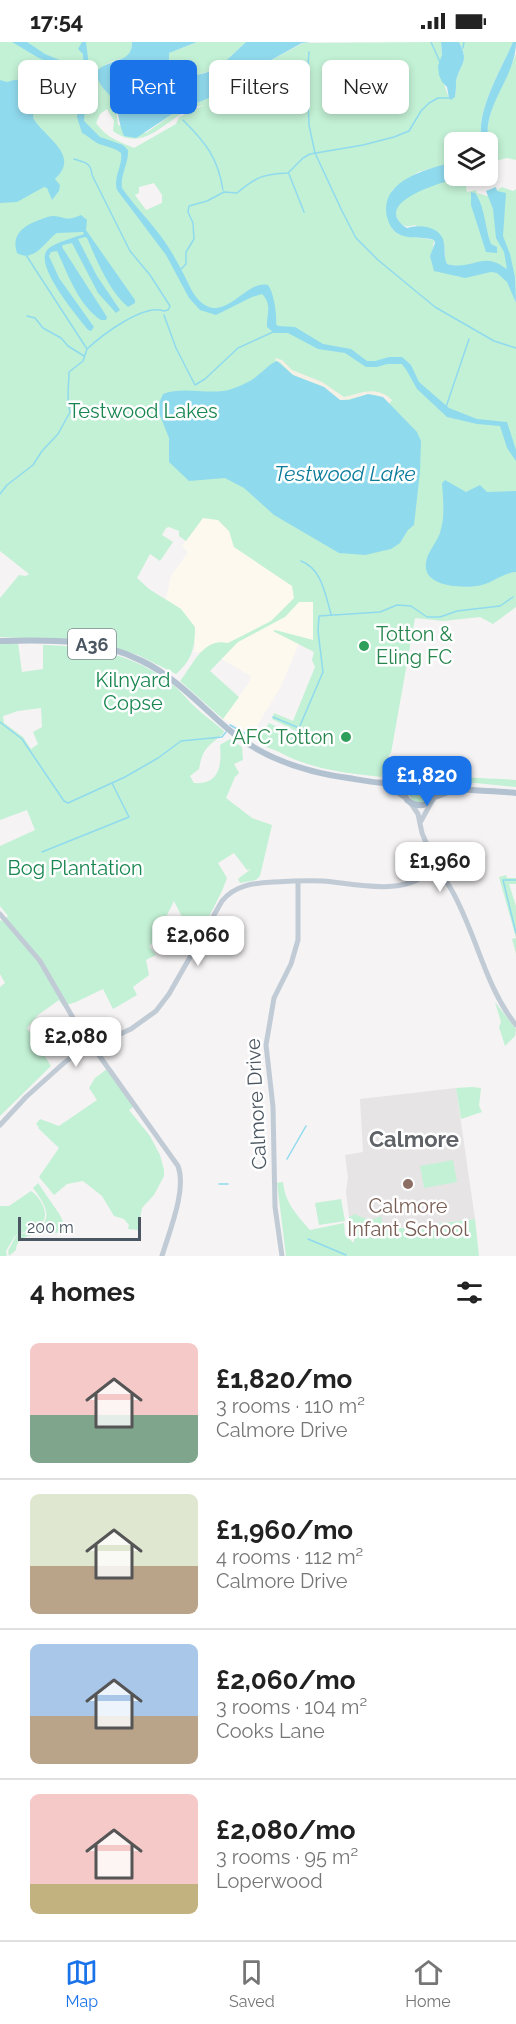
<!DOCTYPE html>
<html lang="en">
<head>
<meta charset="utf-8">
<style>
	:root { --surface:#fff; --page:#f6f6f6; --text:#222; --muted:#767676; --line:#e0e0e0; --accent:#1a73e8 }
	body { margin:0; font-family:Raleway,sans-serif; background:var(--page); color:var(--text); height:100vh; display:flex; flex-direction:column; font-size:22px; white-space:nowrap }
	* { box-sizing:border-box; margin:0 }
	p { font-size:20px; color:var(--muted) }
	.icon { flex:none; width:33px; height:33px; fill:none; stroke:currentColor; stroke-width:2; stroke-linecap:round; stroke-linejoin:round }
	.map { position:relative; height:1214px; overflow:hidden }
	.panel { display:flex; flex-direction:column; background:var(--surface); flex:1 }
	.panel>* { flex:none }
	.banner { position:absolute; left:18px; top:18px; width:480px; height:54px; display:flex; gap:12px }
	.buttons { position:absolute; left:444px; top:90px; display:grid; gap:12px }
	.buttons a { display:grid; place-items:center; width:54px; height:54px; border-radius:9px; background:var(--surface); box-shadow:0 3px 9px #0003; font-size:30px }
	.scale { position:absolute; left:18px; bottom:15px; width:123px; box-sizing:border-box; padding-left:6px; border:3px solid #4a5661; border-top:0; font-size:16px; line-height:21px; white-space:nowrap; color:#4a5661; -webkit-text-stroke:4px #fff; paint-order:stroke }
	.price { position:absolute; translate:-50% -51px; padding:0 14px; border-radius:12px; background:#fff; color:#222; font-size:20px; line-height:39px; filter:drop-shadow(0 2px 3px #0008) }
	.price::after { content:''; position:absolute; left:50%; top:36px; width:18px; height:14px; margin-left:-9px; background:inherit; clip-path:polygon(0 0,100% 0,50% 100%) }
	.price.selected { background:var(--accent); color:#fff }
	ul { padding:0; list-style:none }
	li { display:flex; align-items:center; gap:18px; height:150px; padding:0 30px }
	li+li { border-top:2px solid var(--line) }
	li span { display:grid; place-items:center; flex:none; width:168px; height:120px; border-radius:9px; color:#555 }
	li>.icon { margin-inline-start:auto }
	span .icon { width:72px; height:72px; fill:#fffc; stroke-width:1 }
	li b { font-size:26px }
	h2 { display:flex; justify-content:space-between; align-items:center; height:72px; padding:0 30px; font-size:26px }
	.chip { padding:0 21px; border-radius:9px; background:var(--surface); box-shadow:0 3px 9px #0003; font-size:21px; line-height:54px }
	.chip.selected { background:var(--accent); color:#fff }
	.status { display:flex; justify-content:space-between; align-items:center; height:42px; padding:0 30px; background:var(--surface); direction:ltr }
	.status svg { height:16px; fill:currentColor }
	.menu { display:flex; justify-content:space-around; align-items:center; height:84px; border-top:2px solid var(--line); background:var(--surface); font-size:16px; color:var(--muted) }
	.menu a { display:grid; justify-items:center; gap:3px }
	.menu .selected { color:var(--accent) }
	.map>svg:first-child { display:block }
</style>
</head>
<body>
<div class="status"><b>17:54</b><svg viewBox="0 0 49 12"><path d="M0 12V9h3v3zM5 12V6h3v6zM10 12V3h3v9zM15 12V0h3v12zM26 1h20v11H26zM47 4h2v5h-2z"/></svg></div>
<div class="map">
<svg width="516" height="1214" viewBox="0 0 516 1214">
	<rect width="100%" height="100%" fill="#f5f3f3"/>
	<path fill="#fdf9ef" d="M203 476 218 478 229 489 234 505 313 558V598L275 588 273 589 299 602 280 646 252 692 223 677 250 639 251 634 209 610H194L195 602 181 567 166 557 171 534 188 510 182 504Z"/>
	<path fill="#e6e4e5" d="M456 1046 475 1177 351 1191 346 1150 348 1135 345 1113 363 1110 360 1057Z"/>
	<path fill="#c3f1d5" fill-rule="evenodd" d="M0 0H132C132 21 119 14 107 22 103 24 100 31 97 34 100 44 105 46 111 54 116 62 117 74 118 83L146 91 177 69 209 56 242 34 303 1 441 0 444 42 449 56 455 55C456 50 456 44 456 39 460 21 470 21 459 0H513C501 28 475 70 482 100H454V115L452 121 418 130 392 148V187L401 193 434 198 432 212 452 232 459 235 475 221C465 226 458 225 447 222L445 218 444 200 415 183C400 188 398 178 393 166L405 149 466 134H472L473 142 466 144 467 150 476 148 477 151 487 154 502 145 513 149 516 147V257H514L516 261V565L493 582 480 575 443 579 415 576 391 711 389 713 381 735C345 731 310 727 279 710 273 707 267 706 262 702L261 694 269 681 294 693 298 690 272 677 274 671 293 679 315 625 312 618 314 610 273 589 275 588 313 598V560H299L285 575 238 600 210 629 239 655 223 677 180 639C193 623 203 595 228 601L271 579 294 556 292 544 234 505 229 489 218 478 203 476 186 499 179 494V489L169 485 166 486 162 493 173 500 160 519 150 512 137 536 149 547 181 567 195 585C195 606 192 618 176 632L138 613 95 600 0 595V556L19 533 26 534 29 532 0 509ZM204 63 179 75 176 82 134 106C118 99 107 96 96 81L100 72 107 67 114 79 113 89C149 115 170 67 204 63ZM154 141 162 153V161L146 168 135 153 139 151V145Z
		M197 0H246C222 22 213 35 178 33L169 21V11Z
		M516 12V118L507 116 491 120C494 108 486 96 488 83 492 58 507 35 516 12Z
		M0 601H18L22 630 43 627V603C90 604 135 612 173 643 180 648 186 656 192 662 202 672 214 680 224 689L223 692C207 705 203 706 199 727L190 734 194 741C219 743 222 724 220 703L230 697 242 705 243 718 234 722 239 731 235 735 226 756 252 776 272 783 260 834 256 838 240 841 238 837 251 827 247 828 234 811 218 821 227 836 222 849 200 892 181 873 174 859 163 881 158 886 162 891 149 904 156 913 146 918 149 933 133 945 137 953 113 967 103 947 76 960 63 964 59 958 38 973 27 986 51 1024 0 1074V945L5 941 0 932V878L2 879 8 874 0 864V804L35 788 27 768 0 778ZM41 666 42 685 33 690 38 702 31 707 23 695 4 681 3 674 18 669Z
		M451 733C472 737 494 736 516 738V745L456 739 450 738Z
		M408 748a13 13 0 1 1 26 0a13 13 0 1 1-26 0Z
		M506 833 507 836H516V842H509L516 864V912L512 897 516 896 499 835Z
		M495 960 516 987 515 994 505 1004 499 985 501 980Z
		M107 1027 134 1064 129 1068 150 1094 160 1113 164 1128V1134L154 1153 142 1166 138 1188 128 1187 129 1183 124 1177 114 1174 102 1154 83 1139 67 1142 54 1153 39 1135 59 1106 38 1086 39 1085 36 1082 40 1077 59 1084 97 1058 89 1046 95 1036Z
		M472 1045 481 1046 479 1064 482 1070 461 1077 456 1046Z
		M453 1118 457 1140 424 1146 420 1124Z
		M283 1140C285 1161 297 1173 310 1188L344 1181 345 1193 354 1201V1191H351L349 1175 355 1172C363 1177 373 1179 381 1174L384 1188 475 1177 479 1214H286L277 1141Z
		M38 1141 60 1173 68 1191C54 1191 16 1188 16 1208L9 1214 8 1209 16 1194C22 1191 29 1190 35 1187 57 1178 42 1158 33 1146Z
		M31 1149C42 1157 53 1176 37 1185 30 1189 22 1190 15 1194L6 1209 7 1214H0V1164H9Z
		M341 1157 345 1179 319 1183 315 1161Z"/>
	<path fill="#f5f0e5" d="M275 316 282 318 292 328 322 340 344 355C362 351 376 343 392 358L389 362C373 344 360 358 340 358L324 345 293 333 280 320 276 319Z"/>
	<path fill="#90daee" d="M12 0H27L45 12 74 24 84 39 83 12 78 7 82 0H86L90 32C97 29 102 24 108 22 121 16 132 17 132 0H197L169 11V21L178 33C213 36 222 22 246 0H311L302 1 242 34 209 56 177 69 136 96 124 94C118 81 119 66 111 55 105 47 100 45 97 34L91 35 86 49 84 79 100 95 123 103 128 108C129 121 120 133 122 146 135 165 152 181 165 200 176 216 184 233 192 249 197 257 204 265 213 266 234 267 248 239 268 243 274 251 277 272 276 282L278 284 295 285 323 302 351 307 367 319H375L389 315H402L411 323 419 340 449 366 477 377 507 380 516 408V419L507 406 500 384 477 382 447 375 417 347 407 329 402 322H387L377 325H366L345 311 318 307 288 291H274L267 285C266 273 273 263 262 252L252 255 216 273 200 268 189 256 166 213 117 148C113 135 123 124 121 111 113 104 102 105 94 99 89 96 87 93 82 91L77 75 79 53 75 34 68 35 66 28 37 15Z
		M441 0H459C470 21 460 21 456 39 456 44 456 50 455 55L451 58 449 56 447 45 442 40 439 33 438 24 442 13Z
		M513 0H516C516 30 492 54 488 83 486 98 495 110 489 124L495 133 491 134 488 129V100H482C475 70 501 28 513 0Z
		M29 37 38 46 40 55 34 66 33 76C45 96 81 113 55 137L60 143 59 149 52 158 47 146 44 145 17 160 0 161V38L7 40 14 38Z
		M454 115V134H466C450 138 388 154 397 176 400 181 402 183 407 186 419 182 438 184 443 197 446 206 443 214 447 222 468 228 478 215 494 220 499 221 503 225 507 227L504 210 496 196 493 167 486 149 496 145 497 149 506 151 503 194 510 212 515 235 516 261 507 240 497 231 491 230 465 236 434 229 430 214 435 201 434 198C423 194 407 198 397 191 391 187 389 181 387 175 379 141 422 128 447 122L448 126 452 125Z
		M471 150 475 151C485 164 485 186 491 202L497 205V211L486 210 471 163Z
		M81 173 87 178 86 188 135 258V261L128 265C109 249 97 219 87 196L85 195 78 197 97 234 120 268 116 271 98 251 72 201 63 203 62 205 107 275 106 278H101C78 263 68 232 57 209L51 210 49 214 59 236 94 285 91 289 88 288C78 275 32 222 48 207 56 200 73 196 84 192L83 190 57 191C45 199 35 221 17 211 11 193 23 184 39 178 43 177 48 174 53 174 68 175 64 180 81 173Z
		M277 319 293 333 324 345 340 358H349L368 352 383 355 417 390 421 399 420 430 414 483 408 488 400 501 391 507 365 513 339 511 274 473 244 446 225 436 189 439 169 420V396L157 366 163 352C183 344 207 353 229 348 238 345 251 340 258 333 265 328 269 322 277 319Z
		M445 438 466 450 480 443 487 450 516 449V530C503 531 494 540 482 543 466 547 422 546 426 521 427 509 439 499 441 487 445 473 443 456 442 441Z"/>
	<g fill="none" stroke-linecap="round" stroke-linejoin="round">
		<path stroke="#90daee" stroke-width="1.5" d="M431 0 440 20
			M463 6 464 0
			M309 10 307 36 309 83 315 111 342 169 356 196 378 218 435 265 494 299 516 306
			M183 78C206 101 218 116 223 148
			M74 117C85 120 91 121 92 133L130 209 150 233 170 264 168 268 164 269C144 261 102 293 87 307
			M289 132 304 170
			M474 139 486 134
			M181 227 186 222V210L194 197 193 181 188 170 189 164 207 159 224 150 237 151C256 135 263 132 288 131L303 116 310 112 363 103 394 95 409 89 421 69 429 61 438 56H449
			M164 273 176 306 195 343 205 337 238 306 273 290
			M27 274 35 276 43 286 61 296 68 304 84 314
			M446 365 469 297
			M0 452 7 443 33 423 42 409 58 392 70 370C66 356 69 344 69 330L83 319 87 307 26 213
			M301 519C322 527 325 552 331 572
			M273 675 299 686 323 630 318 589 319 574 380 570 397 563 411 564 427 575H440L457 569 500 564 513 555
			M0 680 22 697 64 759 68 761 125 735 158 716 181 699 222 695 226 690
			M230 683 246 692
			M42 810 129 775 112 741
			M516 838H503L516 891
			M287 1117 306 1084
			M219 1142H228
			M308 1197 346 1213"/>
		<path stroke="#c1cbd6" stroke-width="5" d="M410 760 418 772 422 791 434 819V825C442 830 446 839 451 847 476 890 485 945 516 983
			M421 779 432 759
			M0 872 40 919 76 981 178 1124C187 1148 169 1190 162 1214
			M0 1083 26 1055 65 1020 77 1012 131 987 156 969 169 952 222 859C235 843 254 841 273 840 290 839 306 838 323 839 358 842 407 856 434 825
			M282 1214 275 1165 273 1065 266 1003 274 956 291 922 298 898V839"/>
		<path stroke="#b3c2d1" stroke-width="6" d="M0 599C49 598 97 596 142 619 175 635 200 663 228 687 261 715 304 730 348 736 367 739 387 744 406 738
			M432 736 437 747C434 763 420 768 407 758 404 752 402 747 405 740 416 718 443 745 459 747 478 749 497 749 516 751
			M385 741 405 755
			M435 755 456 747"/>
	</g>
	<g fill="#2e9e5b" stroke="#fff" stroke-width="2">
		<circle cx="364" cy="604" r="6"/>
		<circle cx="346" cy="695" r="6"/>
	</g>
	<circle fill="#8d6e63" stroke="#fff" stroke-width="2" cx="408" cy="1142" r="6"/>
	<g text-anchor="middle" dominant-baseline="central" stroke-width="5" stroke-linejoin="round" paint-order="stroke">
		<rect fill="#fff" stroke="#808990" stroke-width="1.5" x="68" y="587" width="48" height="30" rx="4.5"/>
		<g font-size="18" font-weight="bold" fill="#4a5661">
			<text x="92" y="602">A36</text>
		</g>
		<g font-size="20" fill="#17864f" stroke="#fff">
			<text x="143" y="369">Testwood Lakes</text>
			<text x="133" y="638">Kilnyard<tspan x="133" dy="23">Copse</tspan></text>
			<text x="75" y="826">Bog Plantation</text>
		</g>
		<g font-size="20" fill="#27864d" stroke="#fff" text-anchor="start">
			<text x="376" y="592">Totton &amp;<tspan x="376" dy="23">Eling FC</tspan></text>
			<text x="334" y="695" text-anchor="end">AFC Totton</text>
		</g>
		<g font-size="20" fill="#4a5661" stroke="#fff">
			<text transform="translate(256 1062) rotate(-93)">Calmore Drive</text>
		</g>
		<g font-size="20" fill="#785e54" stroke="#fff">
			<text x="408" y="1164">Calmore<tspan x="408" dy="23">Infant School</tspan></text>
		</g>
		<g font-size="21" font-style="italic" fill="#0c7c9b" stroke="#fff">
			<text x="345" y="431">Testwood Lake</text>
		</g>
		<g font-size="22" font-weight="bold" fill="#5f6368" stroke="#fff">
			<text x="414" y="1097">Calmore</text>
		</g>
	</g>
</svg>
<div class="buttons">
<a><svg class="icon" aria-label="layers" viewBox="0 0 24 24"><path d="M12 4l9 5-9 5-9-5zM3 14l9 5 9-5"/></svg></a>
</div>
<div class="scale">200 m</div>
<b class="price selected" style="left:427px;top:765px">£1,820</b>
<b class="price" style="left:440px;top:851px">£1,960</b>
<b class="price" style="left:198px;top:925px">£2,060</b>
<b class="price" style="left:76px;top:1026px">£2,080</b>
<div class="banner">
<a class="chip">Buy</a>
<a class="chip selected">Rent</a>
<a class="chip">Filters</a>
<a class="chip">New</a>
</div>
</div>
<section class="panel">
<h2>4 homes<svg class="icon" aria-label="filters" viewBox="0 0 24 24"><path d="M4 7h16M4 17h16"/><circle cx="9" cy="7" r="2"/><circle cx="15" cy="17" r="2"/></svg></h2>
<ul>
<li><span style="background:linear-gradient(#f6c9c9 60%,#7fa58c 0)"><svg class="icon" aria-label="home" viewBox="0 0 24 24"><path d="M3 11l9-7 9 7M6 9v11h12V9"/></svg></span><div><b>£1,820/mo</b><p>3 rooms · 110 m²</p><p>Calmore Drive</p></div></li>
<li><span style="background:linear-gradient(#dfe7d0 60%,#b9a48a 0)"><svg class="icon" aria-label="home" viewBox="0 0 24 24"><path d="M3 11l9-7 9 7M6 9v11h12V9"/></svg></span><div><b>£1,960/mo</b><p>4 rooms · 112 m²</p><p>Calmore Drive</p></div></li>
<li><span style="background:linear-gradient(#a9c7e8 60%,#b9a48a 0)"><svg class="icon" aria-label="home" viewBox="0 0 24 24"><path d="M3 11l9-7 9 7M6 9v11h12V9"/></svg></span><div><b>£2,060/mo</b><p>3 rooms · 104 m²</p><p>Cooks Lane</p></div></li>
<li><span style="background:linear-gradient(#f6c9c9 75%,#c2b280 0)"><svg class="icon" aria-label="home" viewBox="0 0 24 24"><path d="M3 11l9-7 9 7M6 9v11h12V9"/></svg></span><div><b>£2,080/mo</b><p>3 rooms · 95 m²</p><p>Loperwood</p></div></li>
</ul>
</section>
<nav class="menu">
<a class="selected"><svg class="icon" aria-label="map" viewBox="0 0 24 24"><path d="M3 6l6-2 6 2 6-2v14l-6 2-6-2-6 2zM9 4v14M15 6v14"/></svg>Map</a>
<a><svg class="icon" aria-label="saved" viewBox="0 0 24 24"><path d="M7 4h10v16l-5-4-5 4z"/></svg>Saved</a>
<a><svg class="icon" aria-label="home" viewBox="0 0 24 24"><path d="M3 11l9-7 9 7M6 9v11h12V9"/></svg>Home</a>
</nav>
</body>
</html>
